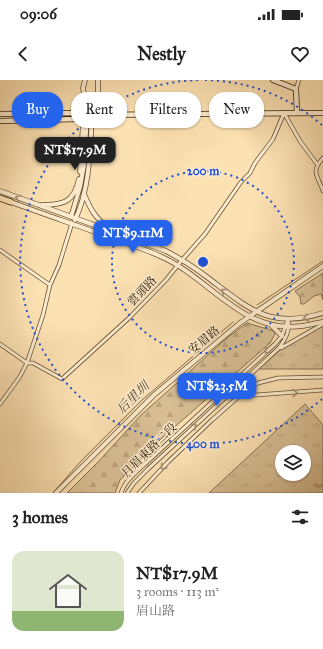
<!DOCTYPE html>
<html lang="en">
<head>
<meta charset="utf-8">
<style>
	:root { --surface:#fff; --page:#f6f6f6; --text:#222; --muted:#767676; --accent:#2563eb }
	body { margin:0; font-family:"IM FELL Great Primer","Noto Serif TC",serif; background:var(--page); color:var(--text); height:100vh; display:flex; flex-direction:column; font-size:15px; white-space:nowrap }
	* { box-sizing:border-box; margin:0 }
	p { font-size:13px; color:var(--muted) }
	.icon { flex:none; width:22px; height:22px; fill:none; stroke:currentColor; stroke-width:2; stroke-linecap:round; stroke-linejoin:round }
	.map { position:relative; height:413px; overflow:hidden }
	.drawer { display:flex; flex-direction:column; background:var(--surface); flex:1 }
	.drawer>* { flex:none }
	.hud { position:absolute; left:12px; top:12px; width:299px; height:36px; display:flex; gap:8px }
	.tools { position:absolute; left:275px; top:365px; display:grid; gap:8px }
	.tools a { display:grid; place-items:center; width:36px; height:36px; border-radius:50%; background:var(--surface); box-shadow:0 1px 3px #0004; font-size:20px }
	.price { position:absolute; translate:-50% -34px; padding:0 9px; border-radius:8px; background:var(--accent); color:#fff; font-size:13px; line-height:26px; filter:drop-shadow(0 1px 2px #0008) }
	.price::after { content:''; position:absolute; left:50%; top:24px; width:12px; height:9px; margin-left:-6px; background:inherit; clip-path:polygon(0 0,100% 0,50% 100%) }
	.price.active { background:#222; color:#fff }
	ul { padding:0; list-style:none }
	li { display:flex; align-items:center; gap:12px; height:100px; padding:0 12px }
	li span { display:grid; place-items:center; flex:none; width:112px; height:80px; border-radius:12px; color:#555 }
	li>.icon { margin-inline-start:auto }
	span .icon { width:48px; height:48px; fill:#fffc; stroke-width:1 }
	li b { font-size:17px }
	h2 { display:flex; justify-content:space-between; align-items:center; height:48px; padding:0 12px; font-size:17px }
	.chip { padding:0 14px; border-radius:16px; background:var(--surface); box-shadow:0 1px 3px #0004; font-size:14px; line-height:36px }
	.chip.active { background:var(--accent); color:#fff }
	.status { display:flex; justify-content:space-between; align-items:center; height:28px; padding:0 20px; background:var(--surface); direction:ltr }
	.status svg { height:11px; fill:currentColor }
	header { display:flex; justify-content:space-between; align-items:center; height:52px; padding:0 12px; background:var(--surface); font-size:18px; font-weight:700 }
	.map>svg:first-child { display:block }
</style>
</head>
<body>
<div class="status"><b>09:06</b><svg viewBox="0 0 49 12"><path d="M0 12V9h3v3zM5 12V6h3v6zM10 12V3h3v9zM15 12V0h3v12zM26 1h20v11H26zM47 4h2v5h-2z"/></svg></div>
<header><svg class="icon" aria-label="back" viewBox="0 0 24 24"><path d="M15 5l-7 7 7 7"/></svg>Nestly<svg class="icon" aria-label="heart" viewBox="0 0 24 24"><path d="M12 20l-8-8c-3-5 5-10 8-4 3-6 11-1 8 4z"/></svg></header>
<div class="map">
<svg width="323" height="413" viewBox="0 0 323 413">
	<defs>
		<pattern id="grass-tufts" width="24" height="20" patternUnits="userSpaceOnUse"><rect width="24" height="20" fill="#dac096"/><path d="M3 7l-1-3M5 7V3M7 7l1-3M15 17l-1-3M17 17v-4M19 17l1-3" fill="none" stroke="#bca580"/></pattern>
		<pattern id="forest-firs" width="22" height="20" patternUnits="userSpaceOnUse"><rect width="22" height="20" fill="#dac096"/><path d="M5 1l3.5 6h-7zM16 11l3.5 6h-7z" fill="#bca580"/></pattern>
	</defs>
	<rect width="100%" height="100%" fill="#fce1b3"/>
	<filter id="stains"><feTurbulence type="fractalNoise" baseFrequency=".005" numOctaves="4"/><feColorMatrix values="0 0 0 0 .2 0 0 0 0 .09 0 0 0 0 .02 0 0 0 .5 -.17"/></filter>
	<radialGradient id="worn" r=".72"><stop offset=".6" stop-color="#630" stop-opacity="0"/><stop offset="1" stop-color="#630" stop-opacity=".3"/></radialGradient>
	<path fill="url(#grass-tufts)" stroke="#87704f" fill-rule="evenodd" d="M323 246V289H258L280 270Z
		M305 324 323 345V413H209ZM282 372H304V394H282Z"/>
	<path fill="url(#forest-firs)" stroke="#87704f" d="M323 193V220L321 214 314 216 304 224H301L300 217 295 211Z
		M247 243 274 251 275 254 270 263 161 359 120 400 115 413H67L99 381 141 335 227 258Z"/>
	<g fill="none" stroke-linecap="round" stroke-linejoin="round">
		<path stroke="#836c4c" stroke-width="1" d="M257 225 323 181
			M53 413 81 381 142 320 233 242"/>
		<path stroke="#b89f79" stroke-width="3" d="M315 405 319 407 323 404"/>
		<defs>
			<path id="minor" d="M296 9 299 0
				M284 33 300 61 317 84
				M323 78C310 92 318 96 323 111
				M0 170 50 205
				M0 264 27 283H33L62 299 129 238 166 200 182 180 205 154 241 102 250 93 255 83 273 59 284 33
				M281 268 323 244
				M244 314 256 315 323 310
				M0 324 19 298 27 283 43 235 50 205 59 185 72 143
				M121 413C125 401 136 392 145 384L275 264 282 256 288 239
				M127 413 134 403 148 389 279 268C286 258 290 251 288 239
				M139 413 168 382 212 340 237 318 258 303 278 298 323 297"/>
			<path id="tertiary" d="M80 92 83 44 86 38
				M0 111 166 171C181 179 194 187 207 197 248 228 269 250 323 233
				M84 114C91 130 94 136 108 148
				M11 122C46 135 82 147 117 160 132 165 147 170 162 177 211 199 242 254 302 246 309 245 316 243 323 242
				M42 125C64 125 74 122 79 99
				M71 137 80 107 84 85 87 35 83 8 85 0
				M75 140C90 108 90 70 92 35L98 31V0
				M271 245 282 256
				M56 413 154 315 240 243 323 186"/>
			<path id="secondary" d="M273 0 296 9 297 33
				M0 34 75 33 87 35 323 33
				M0 41 78 39 86 36"/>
			<path id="motorway" d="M0 118 11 122"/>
		</defs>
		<use href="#minor" stroke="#665033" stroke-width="4.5"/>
		<use href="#tertiary" stroke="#665033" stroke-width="5.5"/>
		<use href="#secondary" stroke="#342008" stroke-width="6"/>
		<use href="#motorway" stroke="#342008" stroke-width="7"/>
		<use href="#minor" stroke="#fdecce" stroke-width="3"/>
		<use href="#tertiary" stroke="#fdecce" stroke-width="4"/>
		<use href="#secondary" stroke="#fdecce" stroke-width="4.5"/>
		<use href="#motorway" stroke="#fce1b3" stroke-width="5.5"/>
	</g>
	<defs><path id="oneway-chevron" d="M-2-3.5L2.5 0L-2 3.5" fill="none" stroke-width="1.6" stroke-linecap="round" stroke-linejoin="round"/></defs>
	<g stroke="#a39075">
		<use href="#oneway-chevron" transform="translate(18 118) rotate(-161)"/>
		<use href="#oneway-chevron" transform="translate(224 211) rotate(-141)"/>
		<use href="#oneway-chevron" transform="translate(306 238) rotate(169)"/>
		<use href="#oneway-chevron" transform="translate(267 271) rotate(137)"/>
		<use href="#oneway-chevron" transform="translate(295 313) rotate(-3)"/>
		<use href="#oneway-chevron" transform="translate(194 346) rotate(-42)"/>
		<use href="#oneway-chevron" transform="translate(163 387) rotate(134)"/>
	</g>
	<g fill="none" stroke="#1d4ed8" stroke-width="2" stroke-dasharray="2 4">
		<circle cx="203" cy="182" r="91"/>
		<path d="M322 319A182 182 0 1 1 201 0M205 0A182 182 0 0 1 322 45"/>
	</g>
	<g text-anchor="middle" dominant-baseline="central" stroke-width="3" stroke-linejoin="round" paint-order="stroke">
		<g font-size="12" fill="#342008" stroke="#fdecce">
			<text transform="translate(142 211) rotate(-46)">雲頭路</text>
			<text transform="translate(204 260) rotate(-39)">安眉路</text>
			<text transform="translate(149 370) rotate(-44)">月眉東路二段</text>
		</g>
		<g font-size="13" font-style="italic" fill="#624c30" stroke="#fdecce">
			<text transform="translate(133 318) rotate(-44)">后里圳</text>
		</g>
	</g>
	<circle cx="203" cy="182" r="6" fill="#1d4ed8" stroke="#fdecce" stroke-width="2"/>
	<g font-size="12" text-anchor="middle" font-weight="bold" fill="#1d4ed8" stroke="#fdecce" stroke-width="3" stroke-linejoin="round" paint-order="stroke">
		<text x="203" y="95">200 m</text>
		<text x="203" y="368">400 m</text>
	</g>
	<rect width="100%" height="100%" filter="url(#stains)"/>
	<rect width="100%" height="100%" fill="url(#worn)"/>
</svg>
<div class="tools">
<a><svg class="icon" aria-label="layers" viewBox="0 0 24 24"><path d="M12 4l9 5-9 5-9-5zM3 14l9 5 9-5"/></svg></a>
</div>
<b class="price active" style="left:75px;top:91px">NT$17.9M</b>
<b class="price" style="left:133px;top:174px">NT$9.11M</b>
<b class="price" style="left:217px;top:327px">NT$23.5M</b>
<div class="hud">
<a class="chip active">Buy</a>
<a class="chip">Rent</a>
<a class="chip">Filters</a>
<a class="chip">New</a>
</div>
</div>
<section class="drawer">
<h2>3 homes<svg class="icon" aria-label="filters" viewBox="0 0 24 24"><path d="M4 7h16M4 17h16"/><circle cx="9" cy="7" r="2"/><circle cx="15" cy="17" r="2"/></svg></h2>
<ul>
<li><span style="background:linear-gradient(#dfe7d0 75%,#8fb573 0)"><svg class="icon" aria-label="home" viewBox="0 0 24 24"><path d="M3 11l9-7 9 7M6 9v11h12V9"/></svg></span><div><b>NT$17.9M</b><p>3 rooms · 113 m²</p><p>眉山路</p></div></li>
</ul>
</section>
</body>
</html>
